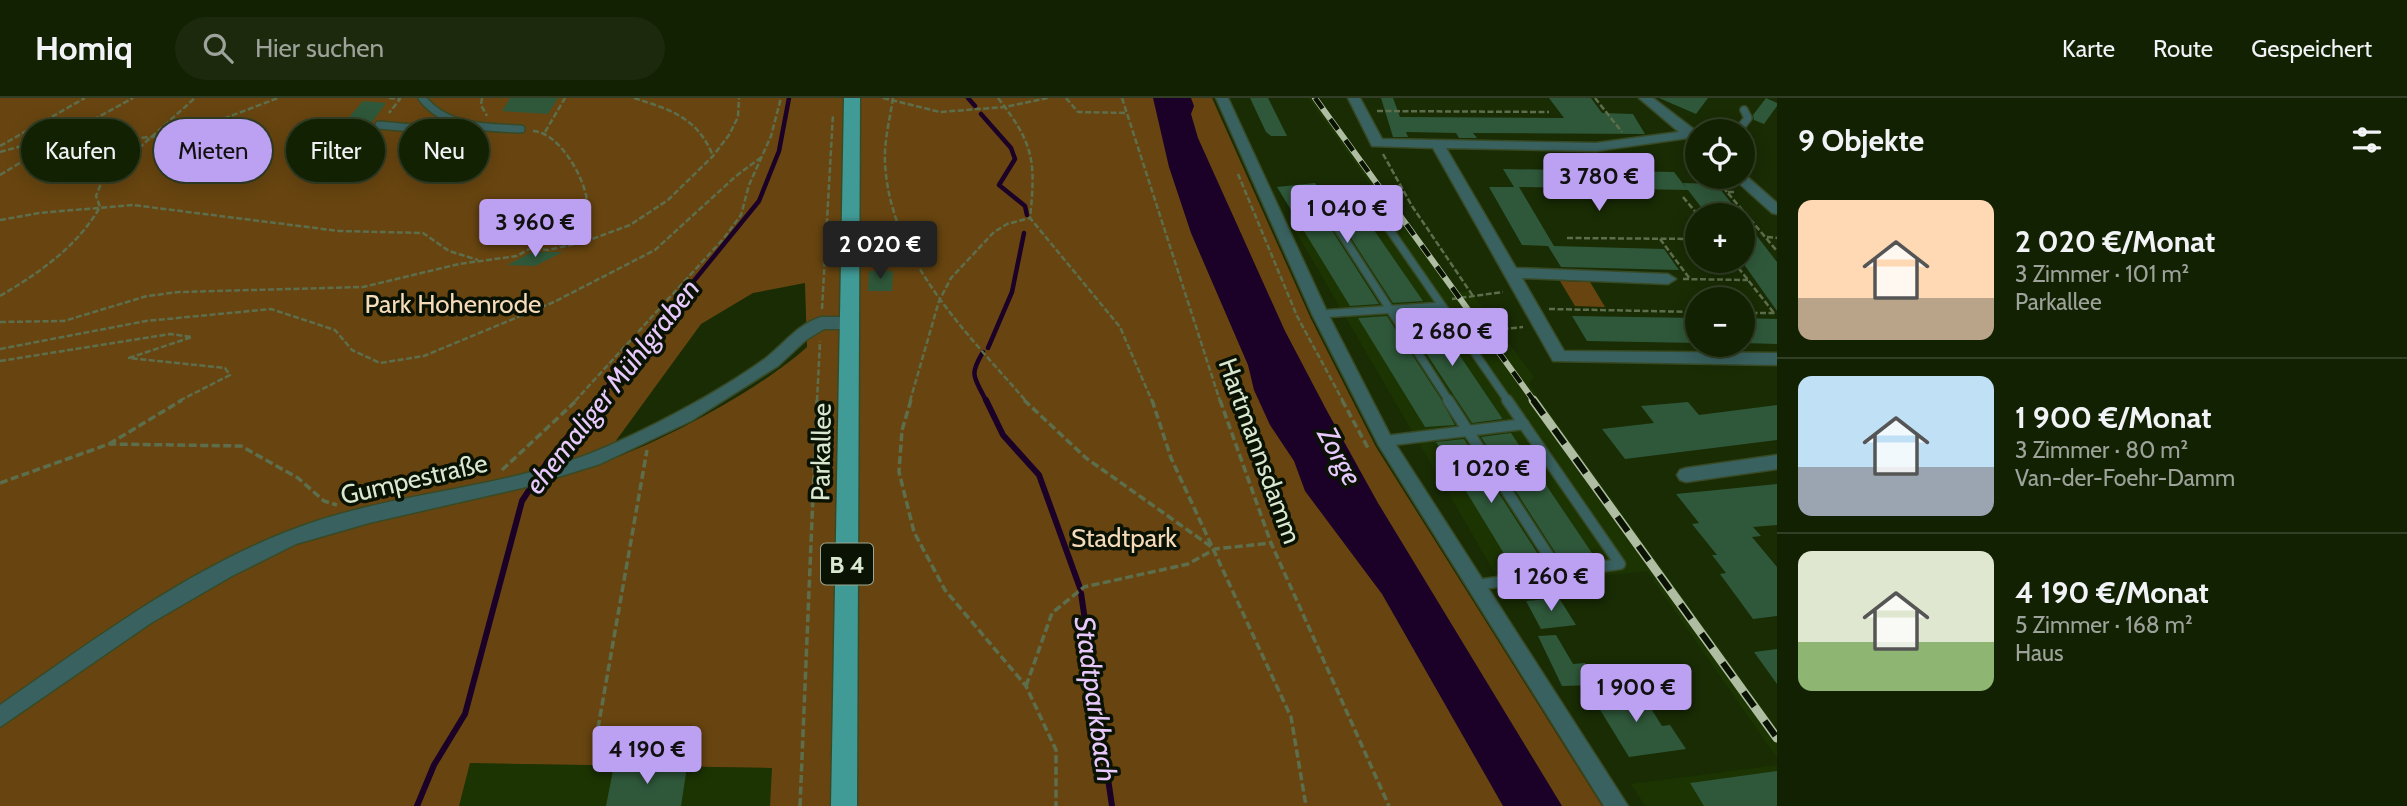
<!DOCTYPE html>
<html lang="de">
<head>
<meta charset="utf-8">
<style>
	:root { --surface:#132103; --page:#1c290d; --text:#f1f3f6; --muted:#9da39a; --line:#323e25; --accent:#bca0f2 }
	body { margin:0; font-family:Cabin,sans-serif; background:var(--page); color:var(--text); height:100vh; display:flex; flex-direction:column; font-size:26px; white-space:nowrap }
	* { box-sizing:border-box; margin:0 }
	p { font-size:23px; color:var(--muted) }
	.icon { flex:none; width:38px; height:38px; fill:none; stroke:currentColor; stroke-width:2; stroke-linecap:round; stroke-linejoin:round }
	.map { position:relative; flex:1; overflow:hidden }
	.side { display:flex; flex-direction:column; background:var(--surface); width:630px }
	.side>* { flex:none }
	.banner { position:absolute; left:21px; top:21px; width:665px; height:63px; display:flex; gap:14px }
	.tools { position:absolute; left:1685px; top:21px; display:grid; gap:14px }
	.tools a { display:grid; place-items:center; width:70px; height:70px; border-radius:50%; background:var(--surface); box-shadow:0 4px 18px #0003,0 0 0 2px var(--line); font-size:35px }
	.price { position:absolute; translate:-50% -60px; padding:0 16px; border-radius:7px; background:var(--accent); color:#111; font-size:23px; line-height:46px; filter:drop-shadow(0 2px 4px #0008) }
	.price::after { content:''; position:absolute; left:50%; top:42px; width:21px; height:16px; margin-left:-10px; background:inherit; clip-path:polygon(0 0,100% 0,50% 100%) }
	.price.active { background:#222; color:#fff }
	ul { padding:0; list-style:none }
	li { display:flex; align-items:center; gap:21px; height:175px; padding:0 21px }
	li+li { border-top:2px solid var(--line) }
	li span { display:grid; place-items:center; flex:none; width:196px; height:140px; border-radius:14px; color:#555 }
	li>.icon { margin-inline-start:auto }
	span .icon { width:84px; height:84px; fill:#fffc; stroke-width:1 }
	li b { font-size:30px }
	h2 { display:flex; justify-content:space-between; align-items:center; height:84px; padding:0 21px; font-size:30px }
	.pill { padding:0 24px; border-radius:32px; background:var(--surface); box-shadow:0 4px 18px #0003,0 0 0 2px var(--line); font-size:24px; line-height:63px }
	.pill.active { background:var(--accent); color:#111 }
	header { display:flex; align-items:center; gap:42px; box-sizing:border-box; height:98px; padding:0 35px; background:var(--surface); border-bottom:2px solid var(--line) }
	header strong { font-size:33px }
	nav { display:flex; gap:38px; margin-inline-start:auto; font-size:24px }
	.search { width:490px; height:63px; background:var(--page); display:flex; align-items:center; gap:18px; box-sizing:border-box; padding:0 24px; border-radius:38px; color:var(--muted); font-size:26px }
	main { display:flex; flex:1; min-height:0 }
	.map>svg:first-child { display:block }
</style>
</head>
<body>
<header>
<strong>Homiq</strong>
<div class="search"><svg class="icon" aria-label="search" viewBox="0 0 24 24"><circle cx="10" cy="10" r="6"/><path d="M15 15l6 6"/></svg>Hier suchen</div>
<nav><a>Karte</a><a>Route</a><a>Gespeichert</a></nav>
</header>
<main>
<div class="map">
<svg width="1777" height="708" viewBox="0 0 1777 708">
	<rect width="100%" height="100%" fill="#192c04"/>
	<path fill="#1c3302" d="M1308 0H1319L1458 193 1471 194 1534 279 1529 286 1777 630V660L1647 473 1503 489 1289 122 1390 114Z
		M469 665 773 670 770 708H459Z
		M1777 667V708H1645L1631 686Z"/>
	<path fill="#684510" fill-rule="evenodd" d="M0 0H1212L1311 221 1376 349 1602 708H770L772 670 470 665 459 708H0ZM805 185 807 249C758 293 662 344 599 366L701 226 753 195Z
		M1560 183 1590 184 1605 209 1575 208Z"/>
	<path fill="#1b0128" d="M1153 0H1191L1194 8 1191 16 1198 40 1285 233 1327 313 1378 405 1562 708H1503L1382 496 1305 393 1294 363 1270 327 1254 292 1248 267 1191 135 1169 69Z"/>
	<g fill="none" stroke-linecap="round" stroke-linejoin="round">
		<path stroke="#1b0128" stroke-width="4.5" d="M968 0 975 8
			M981 16 1011 50 1015 61 999 87 1025 108 1027 117
			M988 250 1012 194 1024 135
			M983 254C968 279 975 279 986 303
			M596 303 759 103 779 53 789 0"/>
		<path stroke="#1b0128" stroke-width="6" d="M986 302 1003 337 1039 377 1080 490
			M1081 495 1112 708
			M417 708 434 667 465 616 522 403 548 363 598 302"/>
	</g>
	<path fill="#2f583a" d="M510 0H558L548 16 502 13Z
		M1250 0H1268L1287 38H1271L1266 34Z
		M1381 0H1393L1400 19 1564 20 1549 0H1591L1602 15 1633 16 1645 36 1473 35 1477 40H1459L1456 35 1406 34 1408 39H1393Z
		M1659 0H1708L1696 16Z
		M1766 0 1777 5V8L1764 26 1754 22 1753 17Z
		M363 3 386 5 359 42 332 39Z
		M1503 71 1674 74 1687 91 1683 85 1716 86 1741 117H1707L1688 92 1519 89 1554 148 1664 151 1679 172 1561 169 1548 148 1522 147 1489 89H1514Z
		M1315 85 1324 98 1349 96 1423 203 1393 205 1336 117 1330 114 1325 118 1326 123 1379 206 1350 208 1277 89Z
		M1743 120 1777 164V213L1743 165Z
		M532 154H563L535 168 507 167Z
		M869 173H893L892 193H868Z
		M1431 215 1502 320V321L1472 325 1401 217Z
		M1387 218 1441 301 1455 327 1425 329 1358 220Z
		M1572 218 1698 220V245L1587 243Z
		M1743 220 1777 221V246L1743 245Z
		M1688 304 1699 317 1777 307V342L1625 361 1602 331 1654 325 1641 308Z
		M1511 335 1596 461 1562 465 1481 339Z
		M1464 341 1545 467 1514 472 1436 344Z
		M1777 386V427L1753 429 1761 438 1752 439 1777 469V518L1753 521 1720 476 1726 475 1712 457H1717L1692 426 1699 425 1676 396Z
		M1559 500 1576 527 1541 531 1526 503Z
		M1556 537 1573 566 1585 565 1597 587 1562 588 1538 538Z
		M1777 551V586L1754 554Z
		M1638 590 1662 628 1670 627 1686 651 1629 659 1591 597Z
		M614 667 687 669 681 708H606Z
		M1777 673V708H1704L1690 685Z"/>
	<g fill="none" stroke-linecap="round" stroke-linejoin="round">
		<defs>
			<path id="lane-far1" d="M422 0C447 31 484 29 521 31
				M379 27 433 32 465 29
				M1738 33 1748 20 1744 12
				M1380 118 1508 303
				M1331 120 1449 303
				M1320 216 1442 208"/>
			<path id="lane" d="M1448 302 1559 474
				M1385 343 1524 326
				M1477 487 1620 466 1507 302"/>
			<path id="street" d="M1216 0H1228L1328 216 1391 339 1628 708H1604L1379 348 1312 216Z
				M1348 0H1360L1382 41 1596 45 1679 34 1639 0H1653L1696 33 1698 42 1688 40 1596 53 1446 50 1516 170 1668 176 1676 181 1668 186 1522 180 1564 253 1777 255V267L1553 263 1433 50 1372 48Z
				M1744 76 1777 105V116L1772 115 1732 79H1743Z
				M821 219H851L859 225 851 231H824L806 242 778 268 691 323 600 366 526 389 369 425 296 446 232 478 151 525 0 629V607C91 544 182 475 286 434 383 395 491 393 589 356 644 334 718 295 766 260 784 246 798 226 821 219Z
				M1777 357V371L1686 384 1680 382 1677 377 1680 372 1686 370Z"/>
			<path id="primary" d="M844 0H860L857 708H831Z"/>
		</defs>
		<use href="#lane-far1" stroke="#384a25" stroke-width="10"/>
		<use href="#lane" stroke="#384a25" stroke-width="13"/>
		<use href="#street" stroke="#384a25" stroke-width="3"/>
		<use href="#primary" stroke="#384a25" stroke-width="3"/>
		<path stroke="#5d6e4c" stroke-width="2.5" stroke-dasharray="6 2.5" stroke-linecap="butt" d="M389 0 400 1 389 15
			M482 0 481 7 487 18
			M634 0C671 12 697 19 713 58
			M883 0 940 14 1005 9 1048 0
			M893 0C890 21 884 42 885 64 889 160 967 235 1026 303
			M998 0C1034 46 1036 63 1030 120L1120 229 1152 303
			M1066 0 1078 14 1127 15
			M1122 0 1220 303
			M1595 0 1622 34
			M1377 13 1549 14
			M533 33C561 34 592 90 587 115 585 129 574 138 565 147
			M71 34 133 0
			M545 34 565 0
			M0 48 85 0
			M1687 48 1698 60
			M0 54 68 35 139 40 166 38 199 30 278 0
			M1383 56 1412 108 1473 198
			M1238 76 1297 218 1343 303
			M0 77 64 38
			M1714 79 1727 94
			M1734 94H1727L1777 153
			M1683 99 1698 117
			M0 122 39 115 133 107 339 133 423 135 449 153 478 162
			M1767 139 1777 140
			M1567 140 1698 141
			M1660 141 1690 181
			M866 154 906 145
			M1733 163 1774 215
			M1683 181 1748 182
			M0 198C39 175 77 149 100 109L96 98 102 83 195 0
			M1452 201 1503 194
			M822 211 833 16
			M1549 211 1698 214
			M1743 215H1777
			M0 224 64 223 147 198 179 194 363 189 459 166 517 158 531 150 548 152 584 144 630 127 668 102 713 58 729 37 738 19 739 0
			M1494 232 1523 229
			M0 251 146 223 271 211 335 232 352 252 380 265 424 258 554 204 655 152 736 78 763 58
			M0 263 170 236 192 239 129 260 225 270 230 277 179 303
			M575 303 724 140 741 117 749 87 771 38 781 0
			M817 303 820 243
			M910 303 939 203 951 180 994 134 1007 126 1030 120"/>
		<path stroke="#5d6e4c" stroke-width="3.5" stroke-dasharray="8 3.5" stroke-linecap="butt" d="M911 302 902 332 899 374 914 434 945 492 1026 588 1056 652V708
			M1024 302 1086 360 1213 450
			M1152 302 1171 360 1291 619 1306 708
			M1220 302 1271 445 1389 708
			M1342 302 1368 350
			M109 346 182 302
			M502 372 577 302
			M0 385 109 346 241 348 298 380 324 403 337 407
			M1026 588 1052 515 1084 489 1188 466 1215 451 1271 445
			M598 630 647 352
			M800 708 817 302"/>
		<use href="#lane-far1" stroke="#39615f" stroke-width="7"/>
		<use href="#lane" stroke="#39615f" stroke-width="10"/>
		<use href="#street" fill="#39615f" fill-rule="evenodd"/>
		<use href="#primary" fill="#409a96" fill-rule="evenodd"/>
		<defs>
			<path id="rail-far1" d="M1315 0 1534 303"/>
			<path id="rail" d="M1533 302 1777 640"/>
		</defs>
		<use href="#rail-far1" stroke="#afbea3" stroke-width="6"/>
		<use href="#rail" stroke="#afbea3" stroke-width="9"/>
		<use href="#rail-far1" stroke="#0a1203" stroke-width="4.5" stroke-dasharray="13" stroke-linecap="butt"/>
		<use href="#rail" stroke="#0a1203" stroke-width="6" stroke-dasharray="18" stroke-linecap="butt"/>
	</g>
	<g text-anchor="middle" dominant-baseline="central" stroke-width="7" stroke-linejoin="round" paint-order="stroke">
		<rect fill="#0a1203" stroke="#9ca893" stroke-width="2" x="821" y="445.5" width="52" height="41" rx="5"/>
		<g font-size="24" font-weight="bold" fill="#dbe8d1">
			<text x="847" y="466">B 4</text>
		</g>
		<g font-size="26" fill="#f6dbbb" stroke="#0a1203">
			<text x="453" y="206">Park Hohenrode</text>
			<text x="1124" y="440">Stadtpark</text>
		</g>
		<g font-size="26" fill="#dbe8d1" stroke="#0a1203">
			<text transform="translate(1260 353) rotate(70)">Hartmannsdamm</text>
			<text transform="translate(821 354) rotate(-89)">Parkallee</text>
			<text transform="translate(414 381) rotate(-13)">Gumpestraße</text>
		</g>
		<g font-size="28" font-style="italic" fill="#e8c9fd" stroke="#0a1203">
			<text transform="translate(612 288) rotate(-52)">ehemaliger Mühlgraben</text>
			<text transform="translate(1340 358) rotate(62)">Zorge</text>
			<text transform="translate(1096 601) rotate(82)">Stadtparkbach</text>
		</g>
	</g>
</svg>
<div class="tools">
<a><svg class="icon" aria-label="locate" viewBox="0 0 24 24"><circle cx="12" cy="12" r="6"/><path d="M12 2v4M12 18v4M2 12h4M18 12h4"/></svg></a>
<a>+</a>
<a>−</a>
</div>
<b class="price" style="left:1599px;top:115px">3 780 €</b>
<b class="price" style="left:1347px;top:147px">1 040 €</b>
<b class="price" style="left:535px;top:161px">3 960 €</b>
<b class="price active" style="left:880px;top:183px">2 020 €</b>
<b class="price" style="left:1452px;top:270px">2 680 €</b>
<b class="price" style="left:1491px;top:407px">1 020 €</b>
<b class="price" style="left:1551px;top:515px">1 260 €</b>
<b class="price" style="left:1636px;top:626px">1 900 €</b>
<b class="price" style="left:647px;top:688px">4 190 €</b>
<div class="banner">
<a class="pill">Kaufen</a>
<a class="pill active">Mieten</a>
<a class="pill">Filter</a>
<a class="pill">Neu</a>
</div>
</div>
<section class="side">
<h2>9 Objekte<svg class="icon" aria-label="filters" viewBox="0 0 24 24"><path d="M4 7h16M4 17h16"/><circle cx="9" cy="7" r="2"/><circle cx="15" cy="17" r="2"/></svg></h2>
<ul>
<li><span style="background:linear-gradient(#ffd9b3 70%,#b9a48a 0)"><svg class="icon" aria-label="home" viewBox="0 0 24 24"><path d="M3 11l9-7 9 7M6 9v11h12V9"/></svg></span><div><b>2 020 €/Monat</b><p>3 Zimmer · 101 m²</p><p>Parkallee</p></div></li>
<li><span style="background:linear-gradient(#bfe0f5 65%,#9aa5b1 0)"><svg class="icon" aria-label="home" viewBox="0 0 24 24"><path d="M3 11l9-7 9 7M6 9v11h12V9"/></svg></span><div><b>1 900 €/Monat</b><p>3 Zimmer · 80 m²</p><p>Van-der-Foehr-Damm</p></div></li>
<li><span style="background:linear-gradient(#dfe7d0 65%,#8fb573 0)"><svg class="icon" aria-label="home" viewBox="0 0 24 24"><path d="M3 11l9-7 9 7M6 9v11h12V9"/></svg></span><div><b>4 190 €/Monat</b><p>5 Zimmer · 168 m²</p><p>Haus</p></div></li>
</ul>
</section>
</main>
</body>
</html>
